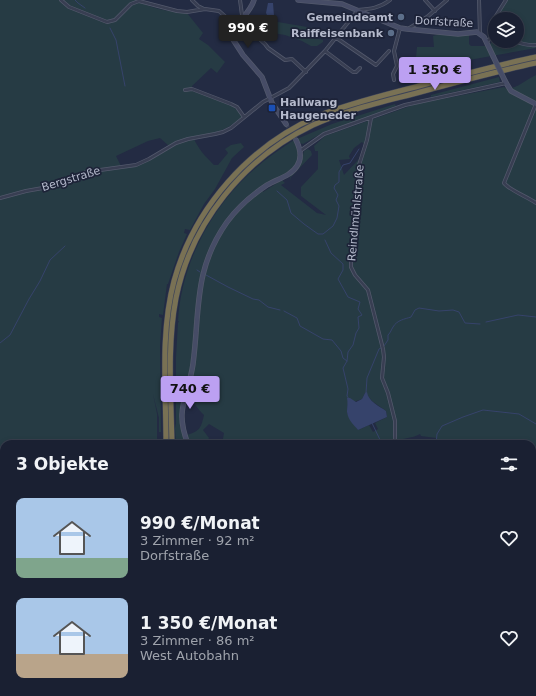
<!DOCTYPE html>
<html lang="de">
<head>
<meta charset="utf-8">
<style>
	:root { --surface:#1a2032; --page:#23283a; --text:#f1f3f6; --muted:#9fa3ac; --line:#383e4d; --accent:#bca0f2 }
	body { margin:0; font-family:"DejaVu Sans",sans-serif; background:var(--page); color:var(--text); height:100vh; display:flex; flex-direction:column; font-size:15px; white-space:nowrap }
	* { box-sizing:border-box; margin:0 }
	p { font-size:13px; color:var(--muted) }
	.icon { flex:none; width:22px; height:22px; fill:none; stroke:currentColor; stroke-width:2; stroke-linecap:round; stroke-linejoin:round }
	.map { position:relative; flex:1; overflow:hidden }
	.details { position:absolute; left:0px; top:440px; width:536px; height:256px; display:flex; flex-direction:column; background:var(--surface); border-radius:12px 12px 0 0; box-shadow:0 2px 6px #0003,0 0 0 1px var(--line) }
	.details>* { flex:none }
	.buttons { position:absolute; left:488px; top:12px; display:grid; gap:8px }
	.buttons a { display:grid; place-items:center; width:36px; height:36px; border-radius:50%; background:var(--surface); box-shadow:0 2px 6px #0003,0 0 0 1px var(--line); font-size:20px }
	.price { position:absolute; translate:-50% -34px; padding:0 9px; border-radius:4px; background:var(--accent); color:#111; font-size:13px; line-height:26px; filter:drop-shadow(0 1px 2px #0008) }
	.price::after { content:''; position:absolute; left:50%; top:24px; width:12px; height:9px; margin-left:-6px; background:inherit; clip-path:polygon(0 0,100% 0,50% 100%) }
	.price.active { background:#222; color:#fff }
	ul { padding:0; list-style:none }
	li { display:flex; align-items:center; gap:12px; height:100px; padding:0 16px }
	li span { display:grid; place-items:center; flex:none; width:112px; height:80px; border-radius:8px; color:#555 }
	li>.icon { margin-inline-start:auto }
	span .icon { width:48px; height:48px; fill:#fffc; stroke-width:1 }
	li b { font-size:17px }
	h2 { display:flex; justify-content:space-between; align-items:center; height:48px; padding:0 16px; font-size:17px }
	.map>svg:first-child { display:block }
</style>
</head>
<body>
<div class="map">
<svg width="536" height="696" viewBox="0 0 536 696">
	<rect width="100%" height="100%" fill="#232b43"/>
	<path fill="#263b44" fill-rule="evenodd" d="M0 0H138C149 9 173 12 187 13L203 33 199 39 208 45 225 62 217 73 211 68 192 86V91C205 95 239 103 242 118 234 123 227 129 217 132 201 137 184 137 169 146L160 138 148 141 116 156 121 166 91 170 41 188 16 192 0 198Z
		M507 0H536V48L469 60 414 78 417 47H434L433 36C445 33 457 37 469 34V44L471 46H485L490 44 495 38V41H517V19H495V31V19Z
		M272 21 313 28 311 37 323 40V42L317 46H311L302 41 285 35 267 32Z
		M536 75V590L532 594V444H435L436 438 421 436 420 434C412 439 401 437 394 444H222L224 433 209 424 203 430 209 438 205 444H190L187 435C200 431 201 428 204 415 197 409 192 398 184 395 177 412 179 428 186 444H176L175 428 176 423V357L178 323 179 321H178C181 265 210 210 250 173 264 160 279 150 294 140 296 144 299 149 299 154 298 171 275 179 263 186V192L282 180 285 183 281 185 317 213 326 215 301 196V187L318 169V151H315L314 146 325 136 416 104 504 87 507 89C518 88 525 80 536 75ZM362 142 364 144 360 158 344 175 339 160 350 159 349 156 354 148ZM365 393 372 401 386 411 387 417 375 423 378 429 373 432 369 425 358 430 347 413 348 404 362 399Z
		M499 77 500 82 431 97V95Z
		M395 104 396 106 353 123 324 132 303 144 300 143 297 139 332 124Z
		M194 139C199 150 206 157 214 165H218L228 153 225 149 231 145 241 143 244 147 232 158 215 189 204 204 190 230 185 229 184 233 187 234 179 252 168 284H167L163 315 159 314V317L162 318 160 346 161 432H159V418L153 394 157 414V444H4V692H35L33 696H0V200L17 194 48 189 91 172 135 166 145 162 180 143Z
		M308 149 311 151 312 155 291 177V181L290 175 302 159 304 151Z
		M536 606V640L534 642 536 645V650H532V614Z
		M69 692H139L136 696H65Z
		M168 692H309L313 696H170Z
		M380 692H505L503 696H379Z"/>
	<path fill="#36436b" d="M268 3H273L274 16 273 18 267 15 266 13Z
		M367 392C368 401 379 406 386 411L387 417 358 430C354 425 348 420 347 412 347 407 348 404 347 398H350L356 402 362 399 365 393Z"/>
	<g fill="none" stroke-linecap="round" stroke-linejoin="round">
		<path stroke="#36436b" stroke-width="1" d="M75 0 78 3 85 8
			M110 28 116 40 125 86
			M277 191 287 200 291 213 304 224 318 234H323L333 226 337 218 339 206 336 200 338 195 334 188 335 185 339 182V172L343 165 350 163 359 149
			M325 240 331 253 343 264V270L338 279 348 297 360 302 358 309 362 315 358 317 359 328 356 333 353 345 348 352 347 361 343 368 348 389 347 396 349 399
			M197 270 200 272
			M206 275 228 287 253 299 259 300 268 307 280 310
			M284 311 297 318 300 326 323 339 332 340 341 351 343 358 347 361
			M486 322 518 315 536 317
			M0 343 10 335 29 299 40 281 50 260 65 246
			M384 346 388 340V335C391 332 391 330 393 327 397 320 405 319 411 317L415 310 419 308 439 311 453 310 459 312 465 323 480 324
			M366 393 367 378 379 349 381 348
			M372 423 382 444
			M436 444 437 434 442 426 463 417 483 410 519 414 536 424
			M532 656 536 657
			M377 696 378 692"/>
		<path stroke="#394058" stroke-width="4" stroke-dasharray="4 2" stroke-linecap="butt" d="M286 124 296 140"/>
		<defs>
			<path id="street" d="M61 0 69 7 107 22 115 20 131 4 139 1 177 11 187 12 205 9 219 11 236 26
				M192 0 198 6 204 9
				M240 0 242 15 244 17
				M425 0 435 11
				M479 0 480 34
				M408 29 427 17 447 0
				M255 35 265 44 268 48 285 60 292 59 306 72
				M494 36V19L506 0
				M335 37 376 65 389 51
				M487 41 494 36
				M514 41C522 44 528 46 536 45
				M325 51 353 72H356L360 68
				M394 80 393 74 397 66 394 51 400 28
				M185 90 192 89 231 104 237 107 244 117
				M536 104 504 183C509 190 528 197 536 203
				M371 118 367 140 359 165 355 202 356 224 351 257V267L355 275 368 290 383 349 384 357 382 378 388 393 395 421V444
				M300 151 324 134 405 105 506 83
				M0 198 26 191 43 188 86 172 136 165 149 159 176 143 188 139 215 134 223 132 231 128 263 102 289 88 294 83 325 51 358 10C370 9 380 8 390 0
				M532 653 536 652
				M341 696 343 692"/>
			<path id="secondary" d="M254 0C250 14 234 23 232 38L243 55 262 77 272 103 286 124
				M298 0 342 4 400 28 407 29 458 34 477 32 484 37 493 56
				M505 81 511 91 536 104
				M188 444C174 409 188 398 193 364 200 311 193 270 227 222 238 207 252 195 267 185 277 179 291 176 297 166 303 157 300 148 296 140
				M177 692 179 696"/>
			<path id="primary" d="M532 603 536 597
				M507 696 508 692"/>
			<path id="highway" d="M166 444C166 390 160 333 174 281 194 208 249 146 318 116 350 103 385 95 419 86 458 76 497 65 536 57
				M172 444C171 396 167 345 176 298 191 223 244 158 313 125 348 109 387 101 424 91 461 81 498 71 536 63
				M38 696 40 692
				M45 696 47 692"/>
		</defs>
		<use href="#street" stroke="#53596c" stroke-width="4"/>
		<use href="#secondary" stroke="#53596c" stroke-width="5.5"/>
		<use href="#primary" stroke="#42475b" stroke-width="5.5"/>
		<use href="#highway" stroke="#404659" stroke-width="6"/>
		<use href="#street" stroke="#383e52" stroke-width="2.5"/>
		<use href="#secondary" stroke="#464c66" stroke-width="4"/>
		<use href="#primary" stroke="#565d72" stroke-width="4"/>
		<use href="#highway" stroke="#797154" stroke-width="5"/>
		<defs>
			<path id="secondary-bridge" d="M493 56 505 81"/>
		</defs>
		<use href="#secondary-bridge" stroke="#53596c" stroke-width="5.5" stroke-linecap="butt"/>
		<use href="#secondary-bridge" stroke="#464c66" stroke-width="4"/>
	</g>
	<g fill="#5c6f8a" stroke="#1d2338" stroke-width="1.5">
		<circle cx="401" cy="17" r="4"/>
		<circle cx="391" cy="33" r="4"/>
	</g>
	<rect fill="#1a4fb4" stroke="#1d2338" stroke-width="1.5" x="268" y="104" width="8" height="8" rx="2"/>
	<g text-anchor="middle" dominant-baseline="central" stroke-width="3.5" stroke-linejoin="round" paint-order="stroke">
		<g font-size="11" font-weight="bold" fill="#b5bacc" stroke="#1d2338" text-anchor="end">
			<text x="393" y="17">Gemeindeamt</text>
			<text x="383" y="33">Raiffeisenbank</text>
			<text x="280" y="102" text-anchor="start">Hallwang<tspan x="280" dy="13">Haugeneder</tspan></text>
		</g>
		<g font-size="11" fill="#b5bacc" stroke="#1d2338">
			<text transform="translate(444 22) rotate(3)">Dorfstraße</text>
			<text transform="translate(71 179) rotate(-17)">Bergstraße</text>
			<text transform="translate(356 213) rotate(-85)">Reindlmühlstraße</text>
		</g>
	</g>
</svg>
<div class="buttons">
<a><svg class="icon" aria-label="layers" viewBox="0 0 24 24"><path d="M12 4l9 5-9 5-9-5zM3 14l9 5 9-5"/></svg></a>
</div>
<b class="price active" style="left:248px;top:49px">990 €</b>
<b class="price" style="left:435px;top:91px">1 350 €</b>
<b class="price" style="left:190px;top:410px">740 €</b>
<section class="details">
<h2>3 Objekte<svg class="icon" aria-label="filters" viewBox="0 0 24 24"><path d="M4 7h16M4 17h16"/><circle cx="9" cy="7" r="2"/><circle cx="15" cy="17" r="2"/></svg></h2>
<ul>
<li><span style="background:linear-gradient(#a9c7e8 75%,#7fa58c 0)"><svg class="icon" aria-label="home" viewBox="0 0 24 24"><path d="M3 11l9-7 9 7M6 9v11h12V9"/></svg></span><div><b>990 €/Monat</b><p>3 Zimmer · 92 m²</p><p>Dorfstraße</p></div><svg class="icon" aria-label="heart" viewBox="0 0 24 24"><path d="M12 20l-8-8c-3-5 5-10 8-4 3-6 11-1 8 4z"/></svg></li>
<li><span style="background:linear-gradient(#a9c7e8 70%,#b9a48a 0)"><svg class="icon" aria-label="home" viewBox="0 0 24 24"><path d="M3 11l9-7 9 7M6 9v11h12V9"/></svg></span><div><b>1 350 €/Monat</b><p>3 Zimmer · 86 m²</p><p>West Autobahn</p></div><svg class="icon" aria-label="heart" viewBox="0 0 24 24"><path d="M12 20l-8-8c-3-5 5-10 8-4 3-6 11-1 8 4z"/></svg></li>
</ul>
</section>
</div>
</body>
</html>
